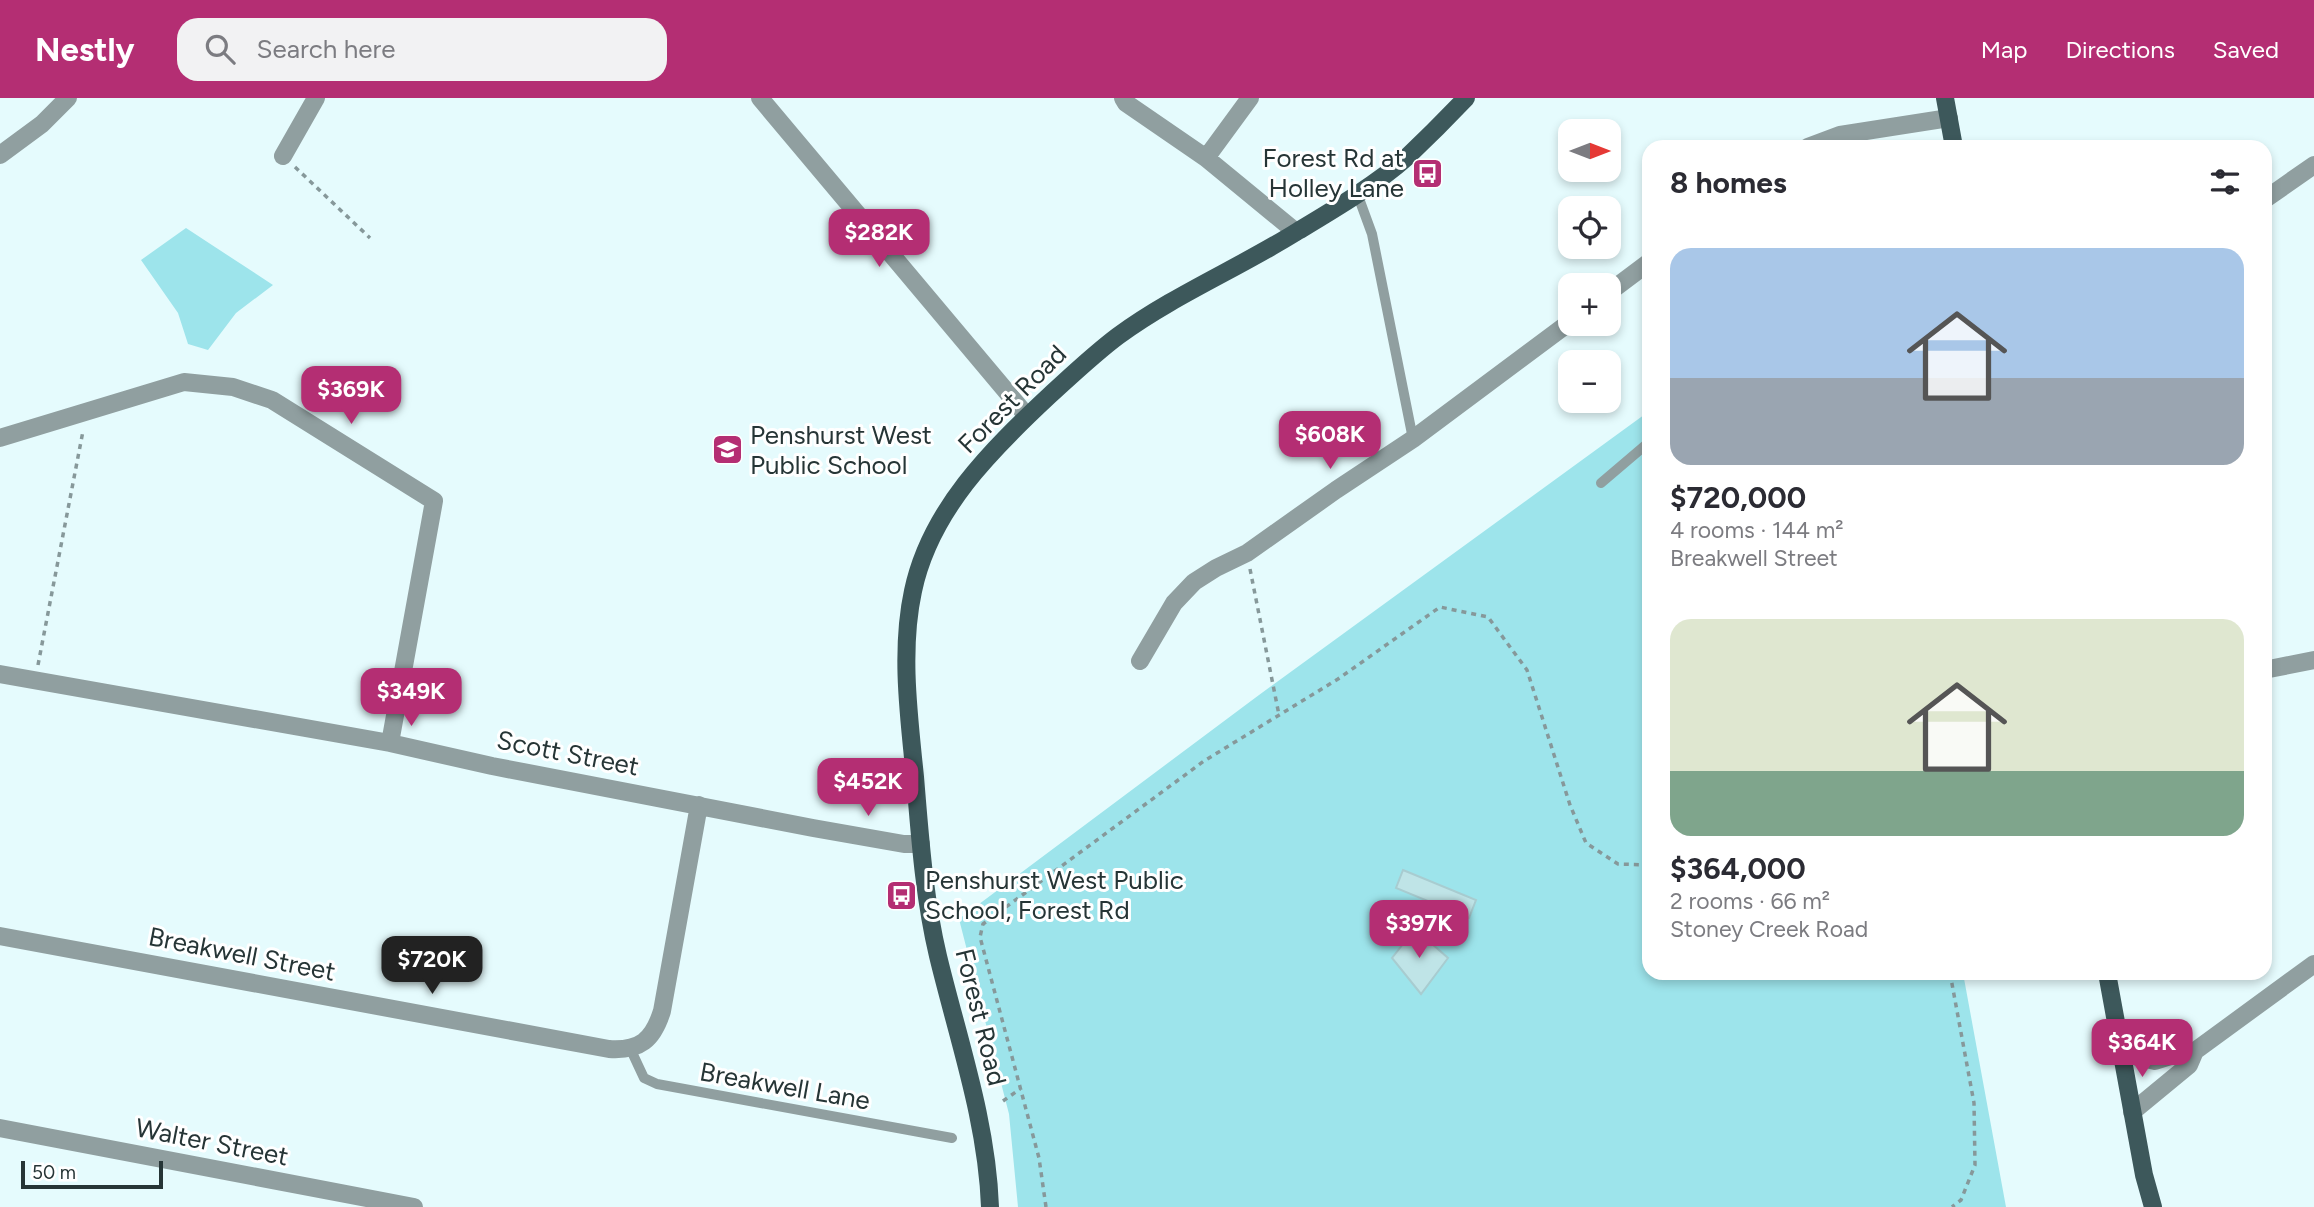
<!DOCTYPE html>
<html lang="en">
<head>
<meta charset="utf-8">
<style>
	:root { --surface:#fff; --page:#f2f2f3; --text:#2b2b33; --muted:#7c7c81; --accent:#b42e73 }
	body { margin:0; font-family:Figtree,sans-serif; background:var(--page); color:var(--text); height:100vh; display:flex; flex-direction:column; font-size:26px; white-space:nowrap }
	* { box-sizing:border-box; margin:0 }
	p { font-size:23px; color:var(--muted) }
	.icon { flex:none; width:38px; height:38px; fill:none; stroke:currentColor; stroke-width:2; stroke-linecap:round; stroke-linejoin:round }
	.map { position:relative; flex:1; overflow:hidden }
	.drawer { position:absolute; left:1642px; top:42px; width:630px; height:840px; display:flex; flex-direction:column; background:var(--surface); border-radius:21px; box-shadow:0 4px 10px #0003 }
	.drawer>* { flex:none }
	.needle { width:46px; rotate:90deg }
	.buttons { position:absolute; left:1558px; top:21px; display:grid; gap:14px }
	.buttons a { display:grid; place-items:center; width:63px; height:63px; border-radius:14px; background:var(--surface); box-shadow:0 4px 10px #0003; font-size:35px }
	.scale { position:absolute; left:21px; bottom:18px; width:142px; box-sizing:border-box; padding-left:7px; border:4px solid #263536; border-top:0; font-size:19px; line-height:24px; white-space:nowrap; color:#263536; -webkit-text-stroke:5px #fff; paint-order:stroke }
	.price { position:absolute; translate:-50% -60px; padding:0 16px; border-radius:14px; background:var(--accent); color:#fff; font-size:23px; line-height:46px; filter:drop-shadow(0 2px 4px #0008) }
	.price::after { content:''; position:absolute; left:50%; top:42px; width:21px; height:16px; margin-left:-10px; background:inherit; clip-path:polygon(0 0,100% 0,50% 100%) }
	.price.selected { background:#222; color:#fff }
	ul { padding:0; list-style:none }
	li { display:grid; align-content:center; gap:14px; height:371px; padding:0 28px }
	li span { display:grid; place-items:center; height:217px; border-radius:21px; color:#555 }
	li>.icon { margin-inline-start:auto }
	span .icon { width:126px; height:126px; fill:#fffc; stroke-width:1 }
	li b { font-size:30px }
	h2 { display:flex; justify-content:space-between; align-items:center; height:84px; padding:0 28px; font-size:30px }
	header { display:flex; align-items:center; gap:42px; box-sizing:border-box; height:98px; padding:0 35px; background:var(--accent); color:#fff }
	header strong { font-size:33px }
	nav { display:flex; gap:38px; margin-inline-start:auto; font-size:24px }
	.search { width:490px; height:63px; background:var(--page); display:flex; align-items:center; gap:18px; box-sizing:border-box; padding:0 24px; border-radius:21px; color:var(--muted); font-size:26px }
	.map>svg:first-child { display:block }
</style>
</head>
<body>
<header>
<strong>Nestly</strong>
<div class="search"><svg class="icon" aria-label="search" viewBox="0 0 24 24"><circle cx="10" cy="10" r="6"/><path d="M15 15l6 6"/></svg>Search here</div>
<nav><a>Map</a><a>Directions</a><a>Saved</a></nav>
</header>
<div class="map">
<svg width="2314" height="1109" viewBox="0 0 2314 1109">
	<rect width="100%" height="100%" fill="#e5fbfd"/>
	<path fill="#9de4eb" d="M186 130 273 187 236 215 208 252 188 246 178 215 141 162Z
		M1648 314V875H1963L2006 1109H1018L1009 1016 959 821 1259 597Z"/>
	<path fill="#bfe4e7" stroke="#a8ccd0" stroke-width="2" d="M1403 772 1476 802 1469 820 1396 790Z
		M1415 831 1448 860 1421 896 1392 860Z"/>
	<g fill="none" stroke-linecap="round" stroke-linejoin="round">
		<path stroke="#86989a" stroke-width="3.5" stroke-dasharray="5 5" stroke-linecap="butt" d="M295 69 370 140
			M1250 471 1279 617
			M38 567 83 333
			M1950 875 1974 1005 1975 1067 1961 1102 1952 1109
			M1003 1003 1020 991
			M1046 1109 1039 1060 980 839 983 826 1204 663 1338 581 1440 509 1488 519 1527 572 1570 707 1586 745 1618 766 1648 767"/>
		<path stroke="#909fa0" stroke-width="10" d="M1357 95 1372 136 1413 341
			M1601 385 1648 345
			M630 950 644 980 657 986 952 1040"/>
		<path stroke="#909fa0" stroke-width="18" d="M760 0 1027 318
			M1123 0 1126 5 1206 60 1296 134
			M1808 49 1840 37 1949 20
			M0 57 42 26 68 0
			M283 58 316 0
			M1206 60 1250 0
			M2264 102 2314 67
			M1608 195 1648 165
			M0 340 184 284 233 289 272 302 434 403 390 645
			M1140 563 1174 505 1194 484 1216 470 1247 455 1336 392 1413 341 1570 224
			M2264 572 2314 562
			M0 576 390 645 492 668 813 730 904 746H921
			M0 838 609 951C640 953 653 942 662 913L699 707
			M2195 953 2314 866
			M2122 955 2155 963 2171 958 2178 953H2195L2189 967 2132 1014
			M0 1030 414 1109"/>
		<path stroke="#3d585b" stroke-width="18" d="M1945 0 1954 49
			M2107 875 2144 1077 2153 1109
			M990 1109C987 1023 958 941 938 858 924 799 920 739 915 679 909 619 900 553 913 493 930 412 991 352 1050 297 1072 277 1094 256 1118 238 1174 197 1239 170 1298 133 1333 112 1377 86 1407 59 1427 40 1447 20 1466 0"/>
	</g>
	<defs>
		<symbol id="bus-square" viewBox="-11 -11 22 22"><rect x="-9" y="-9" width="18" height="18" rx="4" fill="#b42e73" stroke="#fff"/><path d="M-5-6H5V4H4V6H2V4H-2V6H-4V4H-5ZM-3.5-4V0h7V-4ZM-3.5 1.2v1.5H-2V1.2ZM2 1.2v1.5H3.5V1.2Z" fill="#fff"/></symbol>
		<symbol id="school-square" viewBox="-11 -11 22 22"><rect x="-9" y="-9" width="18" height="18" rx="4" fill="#b42e73" stroke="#fff"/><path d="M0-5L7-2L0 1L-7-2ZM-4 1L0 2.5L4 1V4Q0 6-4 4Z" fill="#fff"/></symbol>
	</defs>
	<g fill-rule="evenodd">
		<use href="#bus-square" x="1410" y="58" width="35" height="35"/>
		<use href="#school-square" x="710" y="334" width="35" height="35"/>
		<use href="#bus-square" x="884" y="780" width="35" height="35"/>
	</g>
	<g text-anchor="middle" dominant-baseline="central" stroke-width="6" stroke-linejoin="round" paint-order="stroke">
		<g font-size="26" fill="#263536" stroke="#fff" text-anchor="start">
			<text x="1404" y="60" text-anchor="end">Forest Rd at<tspan x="1404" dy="30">Holley Lane</tspan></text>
			<text x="750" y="337">Penshurst West<tspan x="750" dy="30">Public School</tspan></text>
			<text x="925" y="782">Penshurst West Public<tspan x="925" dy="30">School, Forest Rd</tspan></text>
		</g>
		<g font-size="26" fill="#263536" stroke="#fff">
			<text transform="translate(1012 301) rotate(-45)">Forest Road</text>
			<text transform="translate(568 655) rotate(11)">Scott Street</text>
			<text transform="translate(242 856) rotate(11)">Breakwell Street</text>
			<text transform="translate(981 919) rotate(76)">Forest Road</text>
			<text transform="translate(785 988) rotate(10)">Breakwell Lane</text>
			<text transform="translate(212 1044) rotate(11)">Walter Street</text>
		</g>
	</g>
</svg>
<div class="buttons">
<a><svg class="needle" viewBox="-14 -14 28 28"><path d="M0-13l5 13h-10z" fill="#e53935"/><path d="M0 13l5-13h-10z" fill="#7c7c81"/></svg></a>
<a><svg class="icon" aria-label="locate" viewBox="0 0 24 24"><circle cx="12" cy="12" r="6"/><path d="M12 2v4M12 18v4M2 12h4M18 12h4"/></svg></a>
<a>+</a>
<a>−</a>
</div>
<div class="scale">50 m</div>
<b class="price" style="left:879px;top:171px">$282K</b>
<b class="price" style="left:351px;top:328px">$369K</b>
<b class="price" style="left:1330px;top:373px">$608K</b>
<b class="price" style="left:411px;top:630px">$349K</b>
<b class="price" style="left:868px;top:720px">$452K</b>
<b class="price" style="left:1419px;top:862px">$397K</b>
<b class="price selected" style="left:432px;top:898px">$720K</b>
<b class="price" style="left:2142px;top:981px">$364K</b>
<section class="drawer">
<h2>8 homes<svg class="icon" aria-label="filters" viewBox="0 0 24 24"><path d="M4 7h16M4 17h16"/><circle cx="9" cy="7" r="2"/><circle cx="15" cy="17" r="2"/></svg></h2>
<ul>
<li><span style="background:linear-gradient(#a9c7e8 60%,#9aa5b1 0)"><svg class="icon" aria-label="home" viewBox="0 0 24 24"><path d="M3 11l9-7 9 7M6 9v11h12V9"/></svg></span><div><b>$720,000</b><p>4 rooms · 144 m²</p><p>Breakwell Street</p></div></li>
<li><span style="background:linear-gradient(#dfe7d0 70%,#7fa58c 0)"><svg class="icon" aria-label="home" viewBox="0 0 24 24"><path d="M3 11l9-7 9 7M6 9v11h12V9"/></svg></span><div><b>$364,000</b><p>2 rooms · 66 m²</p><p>Stoney Creek Road</p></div></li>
</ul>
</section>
</div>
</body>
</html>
